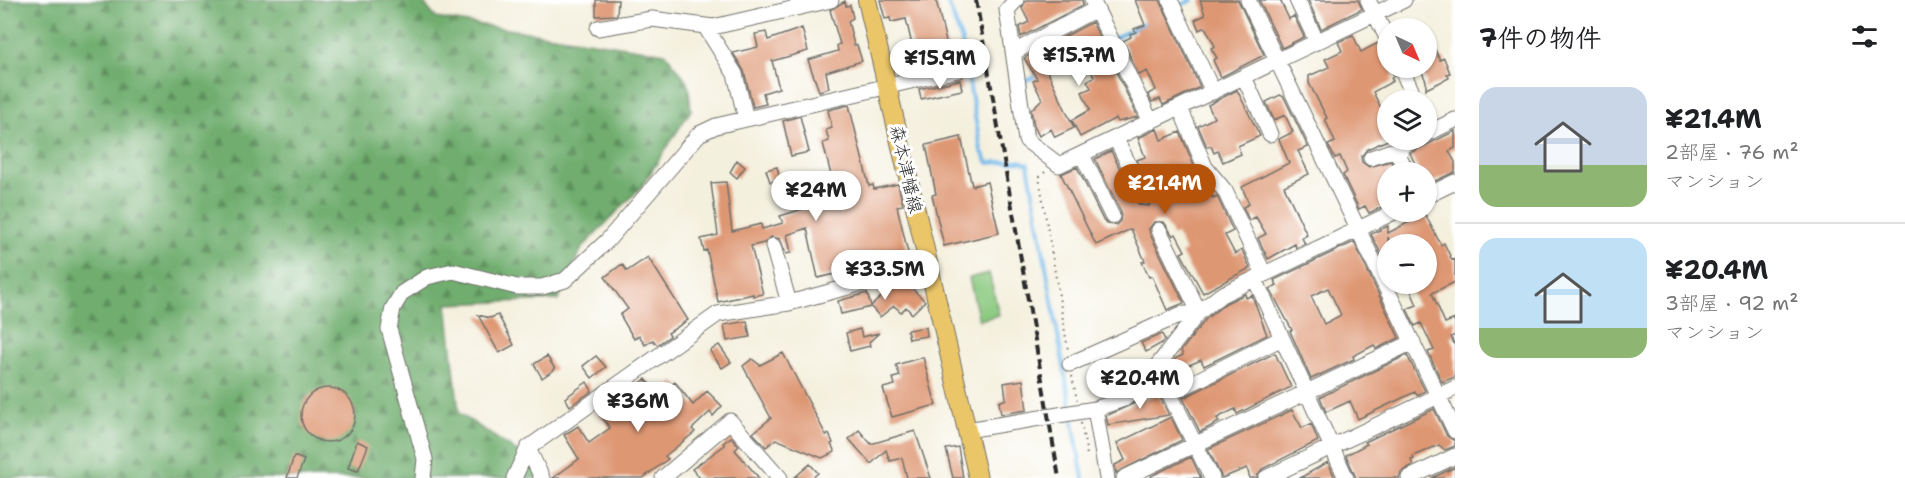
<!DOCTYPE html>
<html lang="ja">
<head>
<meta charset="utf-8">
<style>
	:root { --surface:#fff; --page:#f6f6f6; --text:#202124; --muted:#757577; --line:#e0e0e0; --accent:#b45309 }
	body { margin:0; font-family:"Shantell Sans","Klee One",sans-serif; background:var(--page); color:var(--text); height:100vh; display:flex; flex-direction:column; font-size:22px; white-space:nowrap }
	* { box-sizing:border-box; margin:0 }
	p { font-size:20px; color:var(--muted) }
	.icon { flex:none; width:33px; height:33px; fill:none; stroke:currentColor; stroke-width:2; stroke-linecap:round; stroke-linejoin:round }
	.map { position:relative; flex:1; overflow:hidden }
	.side { display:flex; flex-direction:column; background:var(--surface); width:450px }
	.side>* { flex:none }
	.needle { width:39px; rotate:136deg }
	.fabs { position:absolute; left:1377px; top:18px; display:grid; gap:12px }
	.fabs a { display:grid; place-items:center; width:60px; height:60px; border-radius:50%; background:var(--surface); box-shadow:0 2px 4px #0004; font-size:30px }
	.price { position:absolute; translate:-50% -51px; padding:0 14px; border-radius:21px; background:#fff; color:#222; font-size:20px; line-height:39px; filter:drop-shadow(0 2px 3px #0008) }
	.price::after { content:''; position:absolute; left:50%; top:36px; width:18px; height:14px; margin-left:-9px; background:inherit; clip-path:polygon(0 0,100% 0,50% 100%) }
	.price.active { background:var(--accent); color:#fff }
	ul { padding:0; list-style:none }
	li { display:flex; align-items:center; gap:18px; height:150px; padding:0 24px }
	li+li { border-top:2px solid var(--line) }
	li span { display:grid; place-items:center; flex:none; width:168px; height:120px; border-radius:18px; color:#555 }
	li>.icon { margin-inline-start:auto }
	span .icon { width:72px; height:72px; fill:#fffc; stroke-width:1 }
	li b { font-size:26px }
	h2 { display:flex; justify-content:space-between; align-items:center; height:72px; padding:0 24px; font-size:26px }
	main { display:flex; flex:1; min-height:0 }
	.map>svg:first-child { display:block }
</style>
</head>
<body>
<main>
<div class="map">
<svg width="1455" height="478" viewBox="0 0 1455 478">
	<defs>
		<pattern id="forest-firs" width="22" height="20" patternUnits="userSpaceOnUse" patternTransform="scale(1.5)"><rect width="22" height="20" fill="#6fad6e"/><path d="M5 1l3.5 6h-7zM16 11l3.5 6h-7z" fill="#5b8d5b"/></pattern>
	</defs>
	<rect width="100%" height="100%" fill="#fff"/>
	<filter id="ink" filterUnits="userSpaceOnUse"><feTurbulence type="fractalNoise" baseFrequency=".0167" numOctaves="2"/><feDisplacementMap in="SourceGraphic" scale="12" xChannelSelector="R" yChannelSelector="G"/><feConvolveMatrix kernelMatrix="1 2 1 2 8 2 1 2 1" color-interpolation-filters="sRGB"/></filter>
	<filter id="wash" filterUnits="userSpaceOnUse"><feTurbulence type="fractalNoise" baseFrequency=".008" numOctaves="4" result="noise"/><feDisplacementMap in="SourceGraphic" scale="24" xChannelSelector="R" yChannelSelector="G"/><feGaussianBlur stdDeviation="1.35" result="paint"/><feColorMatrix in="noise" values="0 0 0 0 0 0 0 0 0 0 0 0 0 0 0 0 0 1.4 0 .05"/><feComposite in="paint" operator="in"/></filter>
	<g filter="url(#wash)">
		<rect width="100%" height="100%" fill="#f4f0de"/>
		<path fill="url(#forest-firs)" stroke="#4d6c4c" stroke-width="1.5" d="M0 0H421L436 18 665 53 688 82 691 110 642 186 582 248 558 300 447 304 459 413 549 473 547 478H0Z"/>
		<path fill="#8ac980" stroke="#5a7a56" stroke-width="1.5" d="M989 273 999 315 979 320 969 278Z"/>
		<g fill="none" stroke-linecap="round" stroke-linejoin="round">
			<path stroke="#73baea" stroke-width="4" d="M947 0 962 42 981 150 988 163 1020 161 1028 164 1071 409
				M1179 6 1192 0
				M1114 38 1148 22
				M1044 71 1084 52
				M1023 82 1038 75
				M1072 417 1083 478"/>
		</g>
		<g id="blocks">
			<path fill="#de9773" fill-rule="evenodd" d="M596 0H618L617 15 596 16Z
				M880 0H936L948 50 915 58 906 19 891 22 890 18 885 19Z
				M1026 0H1082L1083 5 1021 37 1019 27 1029 22 1022 8Z
				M1135 0H1160L1200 87 1163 105 1160 99 1152 102 1148 94 1156 90 1147 71 1139 75 1123 41 1131 37 1130 34 1136 32 1134 29 1145 25Z
				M1200 0H1238L1264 55 1221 77 1213 60 1217 58 1211 48 1215 46 1205 27 1199 30 1195 20 1205 15Z
				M1259 0H1280L1289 19 1294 16 1304 37 1282 48Z
				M1308 0H1358L1362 9 1321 29Z
				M845 1 846 6 850 5 853 18 848 21 854 45H857L862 61 826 72 829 88 819 91 808 60 838 51 837 45 840 44 830 10Z
				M1092 22 1138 117 1118 122 1116 118 1080 137 1072 120 1090 110 1082 92 1091 88 1087 81 1094 77 1085 59 1082 61 1077 49H1074L1045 66 1074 128 1055 137 1051 129 1039 136 1034 126 1031 110 1042 99 1033 81 1037 79 1024 58Z
				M802 28 808 51 772 61 779 88 763 93 766 104 753 107 744 71 733 53 758 47 755 34 766 32 768 40Z
				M1426 31 1440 60 1444 58 1450 73 1447 74 1449 78 1426 89V81L1420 68H1426Z
				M1353 35 1361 52 1378 43 1388 55V68H1391L1394 76 1391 78 1393 81 1373 92 1388 122V140L1367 149 1361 157 1362 162 1369 167 1391 161 1395 171 1388 172V204L1369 213 1365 206 1359 209 1343 175 1347 172 1340 156 1335 158 1328 145 1335 142 1325 119 1327 118 1309 83V76L1329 67 1325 59 1342 51 1338 42Z
				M960 80 962 90 921 99 919 89Z
				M1237 90 1260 136 1238 146 1241 154 1223 162 1218 151 1214 153 1211 146 1207 147 1198 126 1214 118 1208 105Z
				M1280 95 1284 97 1308 147 1298 151 1309 174 1284 186 1307 235 1302 238 1305 244 1296 248 1295 244 1268 259 1258 238 1266 234 1256 217 1249 220 1243 207 1249 204 1242 187 1289 163 1279 139 1293 132 1285 115 1274 120 1266 102Z
				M849 105 869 186 873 185 874 189 898 184 903 205 897 206 909 257 866 267 856 257 860 268 818 278 807 228 787 235 791 253 786 254 780 239 771 237 764 243 751 246 763 294 753 296V294L718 302 707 250 704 251 701 239 718 235 711 183 726 182 732 231 761 224 762 229 783 223 780 216 803 209 801 199 835 191 823 143 829 141 826 130 832 128 828 110Z
				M800 116 809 152 791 156 783 121Z
				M1157 129 1161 140 1180 132 1196 171 1213 198 1217 196 1232 229 1233 231 1225 235 1235 254 1242 250 1250 268 1203 293 1181 253 1185 251 1176 234 1173 236 1164 222H1154L1149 229 1150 234 1184 303 1167 310 1152 276 1149 277 1142 262 1145 261 1131 229 1096 245 1061 174 1077 167 1103 220 1107 224 1116 225 1120 221 1121 212 1095 159 1111 151 1136 201 1140 205 1149 206 1155 197 1137 160 1145 157 1138 138Z
				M1455 131V148L1449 151 1455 162V172L1426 185V172H1419L1410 153Z
				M961 137 972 186 987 182 999 233 944 246 932 195 936 194 926 145Z
				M737 160 745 167 737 178 730 172Z
				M777 167 780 180 770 182 766 170Z
				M1425 214 1441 245 1444 243 1452 260 1455 259V282L1432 293 1445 323 1455 319V335L1451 337 1455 346V377L1442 382 1428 352 1434 350 1421 323 1415 326 1407 309 1417 305 1408 284H1426V244H1391L1388 237V268L1371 234 1388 226V233Z
				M1354 242 1399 338 1376 349 1374 345 1353 356 1354 359 1311 379 1290 331 1292 330 1270 289 1277 285 1274 280ZM1328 288 1341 315 1324 324 1311 296Z
				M648 257 688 320 668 333 670 336 657 345 653 340 645 345 639 335 634 339 620 315 628 309 605 277 622 264 627 271Z
				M905 282 925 301 912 314 906 307 901 312 894 306 880 317 871 307 841 314 838 301 867 293 871 306 889 290 890 286Z
				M1245 294 1246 298 1252 295 1267 335 1204 366 1201 360 1182 368 1185 376 1174 381 1168 368 1176 358 1183 355 1181 351 1206 319 1226 303Z
				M478 315 490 318 498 315 514 345 499 353Z
				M747 321 750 337 727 341 724 325Z
				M926 327 927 336 909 339 907 330Z
				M860 329 862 337 879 333 869 342 870 346 850 351 846 333Z
				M1162 334 1165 340 1162 343 1146 352 1141 343Z
				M719 345 731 362 722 368 710 351Z
				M783 353 826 435 829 434 833 443 831 444 835 452 822 458 776 439 766 447 753 433 771 418 743 366 752 359 760 365Z
				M1275 353 1291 387 1237 414 1235 409 1217 418 1219 422 1200 432 1183 398Z
				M1407 355 1425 391 1417 395 1415 392 1358 419 1350 401 1326 412 1320 397Z
				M547 356 555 369 542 378 534 364Z
				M596 356 606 367 592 378 583 366Z
				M923 357 936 405 892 417 883 388 895 385 893 378 900 376 896 365Z
				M646 379 658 396 675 382 693 405 707 391 722 406 713 416 710 412 692 429 695 432 665 456 668 459 643 478H553L579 459 564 435 578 426 589 443 610 428 599 413Z
				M1023 380 1027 410 1001 414 999 402 1006 399 1004 383Z
				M587 382 592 391 570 406 565 398Z
				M1154 385 1169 415 1108 425 1106 416 1155 394 1152 389Z
				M301 415a27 27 0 1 1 54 0a27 27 0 1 1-54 0Z
				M1434 409 1447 436 1455 441V446L1445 450 1439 445 1413 456 1414 459 1411 460 1413 465 1401 472 1399 478H1356L1346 455 1367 444 1365 442Z
				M1292 410 1302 428 1311 424 1318 441 1262 469 1256 478H1250L1247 468 1222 478 1208 449Z
				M1171 417 1182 440 1116 473 1115 465 1125 460 1117 443Z
				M859 430 871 444 915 431 931 478H907L902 458 890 461 886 450 871 464 849 439Z
				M731 437 739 446 735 450 759 478H700L692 469 725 445 723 443Z
				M357 441 368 446 358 471 348 468Z
				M958 447 963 478H953L946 449Z
				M294 456 304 460 297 478H287Z
				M1191 457 1201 478H1152L1151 476Z
				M1328 462 1335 478H1300Z
				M810 464 818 473 812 478H794Z
				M1455 467V478H1432Z"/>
		</g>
	</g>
	<g filter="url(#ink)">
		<use href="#blocks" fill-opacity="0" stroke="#71706a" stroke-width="1.5"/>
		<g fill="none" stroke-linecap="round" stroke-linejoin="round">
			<defs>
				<path id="minor" d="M1016 0 1007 10 1026 140 1059 165 1404 0
					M1092 0 1151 122
					M1170 0 1213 92
					M1248 0 1455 431
					M1297 0 1317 42
					M1368 0 1388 40
					M705 26 735 74 746 119
					M598 28 652 19 713 27 831 0
					M1014 52 1096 9
					M1401 68 1412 92
					M1244 77 1270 134
					M1180 108 1205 167 1225 191 1264 274
					M1426 134 1455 120
					M1116 139 1145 197
					M1082 155 1112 216
					M1371 158 1391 151H1400
					M1407 172 1399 156 1402 146 1415 140
					M1426 196 1455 182
					M773 246 789 303
					M1255 279 1346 478
					M1070 364 1180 315 1199 312 1159 230
					M1156 367 1212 478
					M1170 394 1282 338
					M1095 409 1107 478
					M967 430 1095 409 1124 399 1143 384 1199 312 1221 295 1394 212
					M528 448 542 478
					M423 478 425 459 389 329 393 308 402 293 427 277 453 271 517 287H542L565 280 607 241 699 134 716 126 958 70
					M514 478 528 448 718 314 789 303 929 265
					M663 478 730 421 780 478
					M1124 478 1413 342
					M1266 478 1455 388
					M1409 478 1455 456"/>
				<path id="major" d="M867 0 978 478"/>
			</defs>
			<use href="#minor" stroke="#71706a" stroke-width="17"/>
			<use href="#major" stroke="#71706a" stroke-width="20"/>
			<path stroke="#71706a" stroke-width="2" stroke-dasharray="1.5 4.5" stroke-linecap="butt" d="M1045 172 1039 177 1068 350
				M1072 376 1077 400
				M1081 423 1087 455"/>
			<use href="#minor" stroke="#fff" stroke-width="15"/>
			<use href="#major" stroke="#ebc669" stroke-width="18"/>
			<path stroke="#2b2b2b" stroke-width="4" stroke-dasharray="9 4.5" stroke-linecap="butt" d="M976 0 1059 478"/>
		</g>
	</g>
	<g text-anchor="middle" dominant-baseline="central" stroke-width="6" stroke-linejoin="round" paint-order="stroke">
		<g font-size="18" fill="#2b2b2b" stroke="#fff">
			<text transform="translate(906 169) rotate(77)">森本津幡線</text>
		</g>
	</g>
</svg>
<div class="fabs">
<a><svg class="needle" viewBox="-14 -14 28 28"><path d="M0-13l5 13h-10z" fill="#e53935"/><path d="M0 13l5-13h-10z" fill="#757577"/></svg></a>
<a><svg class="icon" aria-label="layers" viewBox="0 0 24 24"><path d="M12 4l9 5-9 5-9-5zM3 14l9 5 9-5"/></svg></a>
<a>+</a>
<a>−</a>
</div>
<b class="price" style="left:1079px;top:87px">¥15.7M</b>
<b class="price" style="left:940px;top:90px">¥15.9M</b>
<b class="price active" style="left:1165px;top:215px">¥21.4M</b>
<b class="price" style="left:816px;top:222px">¥24M</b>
<b class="price" style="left:885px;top:301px">¥33.5M</b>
<b class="price" style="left:1140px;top:410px">¥20.4M</b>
<b class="price" style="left:638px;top:433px">¥36M</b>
</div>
<section class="side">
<h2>7件の物件<svg class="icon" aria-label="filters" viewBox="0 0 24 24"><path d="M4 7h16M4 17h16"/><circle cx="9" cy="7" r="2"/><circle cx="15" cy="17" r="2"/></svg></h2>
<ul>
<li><span style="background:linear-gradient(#c9d6e8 65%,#8fb573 0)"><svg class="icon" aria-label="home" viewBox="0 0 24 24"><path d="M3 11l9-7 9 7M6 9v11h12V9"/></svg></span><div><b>¥21.4M</b><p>2部屋 · 76 m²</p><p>マンション</p></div></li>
<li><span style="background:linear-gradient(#bfe0f5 75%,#8fb573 0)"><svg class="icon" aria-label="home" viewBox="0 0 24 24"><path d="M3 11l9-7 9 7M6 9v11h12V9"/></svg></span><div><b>¥20.4M</b><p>3部屋 · 92 m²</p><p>マンション</p></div></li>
</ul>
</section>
</main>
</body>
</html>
